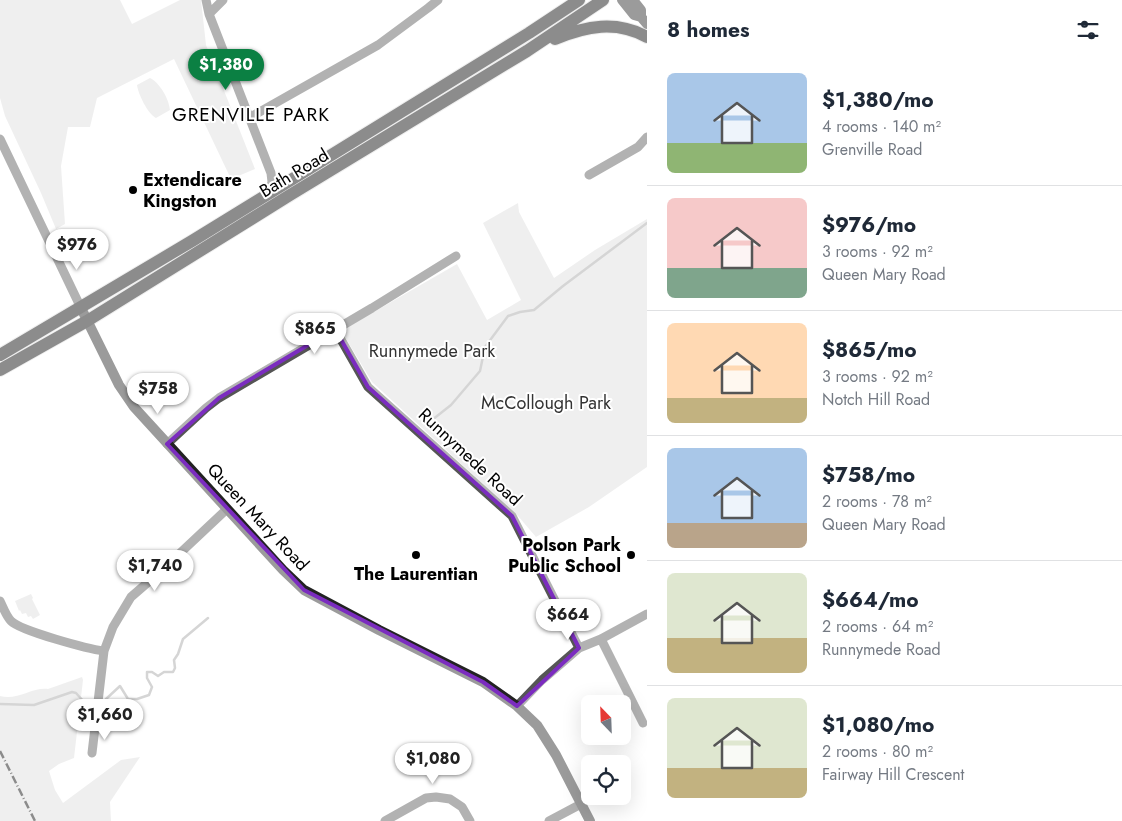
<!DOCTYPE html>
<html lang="en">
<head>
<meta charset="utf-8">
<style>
	:root { --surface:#fff; --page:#f6f6f7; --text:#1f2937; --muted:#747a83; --line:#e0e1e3; --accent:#0b8043 }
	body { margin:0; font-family:Jost,sans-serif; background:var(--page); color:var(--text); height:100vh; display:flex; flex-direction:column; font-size:19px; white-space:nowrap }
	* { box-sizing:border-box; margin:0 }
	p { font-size:16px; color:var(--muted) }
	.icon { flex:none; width:28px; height:28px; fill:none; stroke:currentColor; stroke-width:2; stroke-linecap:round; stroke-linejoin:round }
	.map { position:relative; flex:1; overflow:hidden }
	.side { display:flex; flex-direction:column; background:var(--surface); width:475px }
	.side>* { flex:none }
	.needle { width:32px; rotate:337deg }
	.fabs { position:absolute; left:581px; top:695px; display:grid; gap:10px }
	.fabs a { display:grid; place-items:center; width:50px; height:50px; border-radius:8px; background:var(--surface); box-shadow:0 5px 20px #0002; font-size:25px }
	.price { position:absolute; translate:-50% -42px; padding:0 11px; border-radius:18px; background:#fff; color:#222; font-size:16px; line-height:32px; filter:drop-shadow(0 1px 2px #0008) }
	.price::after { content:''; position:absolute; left:50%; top:30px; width:15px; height:11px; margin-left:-8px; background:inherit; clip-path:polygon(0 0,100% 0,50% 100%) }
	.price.on { background:var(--accent); color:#fff }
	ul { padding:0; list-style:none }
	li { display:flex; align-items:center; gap:15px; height:125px; padding:0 20px }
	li+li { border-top:1px solid var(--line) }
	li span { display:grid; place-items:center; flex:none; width:140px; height:100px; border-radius:8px; color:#555 }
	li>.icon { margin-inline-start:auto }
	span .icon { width:60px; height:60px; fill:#fffc; stroke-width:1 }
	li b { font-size:21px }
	h2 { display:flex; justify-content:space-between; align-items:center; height:60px; padding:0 20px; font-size:21px }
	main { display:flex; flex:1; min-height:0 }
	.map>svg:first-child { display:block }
</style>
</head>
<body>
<main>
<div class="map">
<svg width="647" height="821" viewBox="0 0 647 821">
	<rect width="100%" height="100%" fill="#fff"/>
	<path fill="#dcdcdc" d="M0 0H120L132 24 180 0H201L206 45 255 169 231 179 174 59 97 98 90 127H68L61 166 65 224 56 229 41 193 5 116 0 98Z
		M150 78C160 83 169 99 170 110L156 118C148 114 138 94 137 85Z
		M518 203 519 212 554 278 595 250 647 219V467L589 507 536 537 518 516 372 382 345 337 344 331 346 328 457 264 487 320 521 300 483 223Z
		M31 594 33 598 32 599 40 615 33 619 31 616 28 617 26 613 22 614 20 610 19 611 15 601Z
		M82 677 83 680 74 758 59 764 49 771 55 790 63 803 121 760 140 757 110 802 111 821H0V696C17 701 32 687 48 689Z"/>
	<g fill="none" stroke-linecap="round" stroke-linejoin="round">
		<path stroke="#a3a3a3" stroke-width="2.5" d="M432 420 451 405 480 371 485 347 508 316 520 312 534 310 563 286 647 223
			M106 699 120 686 128 699H137L149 695 152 687 147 678V672H152L158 676 164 672H173L175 668 174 660 178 654 183 639 208 618
			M0 704 34 705 72 692 76 693 85 703 88 702"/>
		<defs>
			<path id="primary" d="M555 39C586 26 616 20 647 37
				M0 355 192 241 529 33 579 0
				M0 370 87 321 290 195 527 51 603 0"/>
		</defs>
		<use href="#primary" stroke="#dbdbdb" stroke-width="14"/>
		<path stroke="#555" stroke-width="9" d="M206 0 209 14 271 173 272 182 269 193
			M209 14 223 0
			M249 118 378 45 428 8 438 0
			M0 139 81 308
			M589 175 638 147 647 137
			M335 329 368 387 512 516 579 648
			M167 444 206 408 219 398 372 308 456 256
			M0 601C3 607 6 616 11 621 21 631 88 649 104 651
			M601 639 643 723
			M517 706 542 680 579 648 601 639 647 614
			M92 753 104 651 113 627 131 597 161 571 227 509
			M385 821 426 798 436 797 450 799 462 807 470 821
			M549 821 581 804"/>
		<path stroke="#222" stroke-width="10" d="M622 0 634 15 641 17
			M633 0 641 10V17L647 24
			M81 308 119 385 134 407 283 570 304 590 379 630 483 682 517 706 537 725 556 755 590 821"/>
		<use href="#primary" stroke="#000" stroke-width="12"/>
		<path stroke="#000" stroke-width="2.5" stroke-dasharray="8 2.5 1 2.5" stroke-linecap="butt" d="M0 751 35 821"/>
	</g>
	<path d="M0 0H647V821H0ZM335 329 368 387 512 516 579 648 517 706 483 682 304 590 167 444 219 398Z" fill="#fff" fill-opacity=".55" fill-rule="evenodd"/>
	<path fill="none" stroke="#7b2cbf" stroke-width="4" stroke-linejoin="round" d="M335 329 368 387 512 516 579 648 517 706 483 682 304 590 167 444 219 398Z"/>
	<g fill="#000" stroke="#fff" stroke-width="2">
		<circle cx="133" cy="190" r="5"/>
		<circle cx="416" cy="555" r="5"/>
		<circle cx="631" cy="555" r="5"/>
	</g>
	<g text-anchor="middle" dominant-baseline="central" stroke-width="4" stroke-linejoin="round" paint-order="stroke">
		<g font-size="18" fill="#000" stroke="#fff">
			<text transform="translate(294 173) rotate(-31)">Bath Road</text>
			<text transform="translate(470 457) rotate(43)">Runnymede Road</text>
			<text transform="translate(258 517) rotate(47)">Queen Mary Road</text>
		</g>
		<g font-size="18" font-weight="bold" fill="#000" stroke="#fff" text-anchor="start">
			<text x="143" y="180">Extendicare<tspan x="143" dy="21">Kingston</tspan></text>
			<text x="621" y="545" text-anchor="end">Polson Park<tspan x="621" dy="21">Public School</tspan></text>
			<text x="416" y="574" text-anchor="middle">The Laurentian</text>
		</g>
		<g font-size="18" fill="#333" stroke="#fff">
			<text x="432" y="351">Runnymede Park</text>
			<text x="546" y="403">McCollough Park</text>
		</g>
		<g font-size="19" letter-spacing="1" fill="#000" stroke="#fff">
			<text x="251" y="114">GRENVILLE PARK</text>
		</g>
	</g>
</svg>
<div class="fabs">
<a><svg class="needle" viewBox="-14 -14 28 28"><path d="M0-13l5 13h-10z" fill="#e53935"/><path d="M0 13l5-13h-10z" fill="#747a83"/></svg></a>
<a><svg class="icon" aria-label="locate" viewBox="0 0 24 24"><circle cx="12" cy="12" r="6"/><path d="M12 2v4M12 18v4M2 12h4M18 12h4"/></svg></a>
</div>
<b class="price on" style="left:226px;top:91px">$1,380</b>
<b class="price" style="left:77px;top:271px">$976</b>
<b class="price" style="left:315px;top:355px">$865</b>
<b class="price" style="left:158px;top:415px">$758</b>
<b class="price" style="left:155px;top:592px">$1,740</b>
<b class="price" style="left:568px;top:641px">$664</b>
<b class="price" style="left:105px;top:741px">$1,660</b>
<b class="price" style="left:433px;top:785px">$1,080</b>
</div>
<section class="side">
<h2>8 homes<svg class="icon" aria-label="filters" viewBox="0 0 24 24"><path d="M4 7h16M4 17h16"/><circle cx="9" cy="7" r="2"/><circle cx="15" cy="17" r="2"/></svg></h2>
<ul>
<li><span style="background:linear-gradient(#a9c7e8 70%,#8fb573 0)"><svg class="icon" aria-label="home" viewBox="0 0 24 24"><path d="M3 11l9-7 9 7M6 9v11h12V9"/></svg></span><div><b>$1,380/mo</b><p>4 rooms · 140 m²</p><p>Grenville Road</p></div></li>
<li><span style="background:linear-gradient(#f6c9c9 70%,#7fa58c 0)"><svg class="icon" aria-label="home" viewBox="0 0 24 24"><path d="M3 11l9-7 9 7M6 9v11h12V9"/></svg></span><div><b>$976/mo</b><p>3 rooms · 92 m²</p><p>Queen Mary Road</p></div></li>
<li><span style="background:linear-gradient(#ffd9b3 75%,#c2b280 0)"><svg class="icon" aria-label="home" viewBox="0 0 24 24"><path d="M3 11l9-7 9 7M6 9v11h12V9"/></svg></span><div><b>$865/mo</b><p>3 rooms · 92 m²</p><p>Notch Hill Road</p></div></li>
<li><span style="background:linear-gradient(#a9c7e8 75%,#b9a48a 0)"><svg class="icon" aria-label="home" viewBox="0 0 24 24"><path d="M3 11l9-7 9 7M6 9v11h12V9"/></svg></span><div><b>$758/mo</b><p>2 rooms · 78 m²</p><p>Queen Mary Road</p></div></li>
<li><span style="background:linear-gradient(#dfe7d0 65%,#c2b280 0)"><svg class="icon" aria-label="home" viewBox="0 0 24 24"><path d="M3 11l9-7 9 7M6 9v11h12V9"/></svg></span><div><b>$664/mo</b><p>2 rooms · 64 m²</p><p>Runnymede Road</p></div></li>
<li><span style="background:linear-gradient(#dfe7d0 70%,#c2b280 0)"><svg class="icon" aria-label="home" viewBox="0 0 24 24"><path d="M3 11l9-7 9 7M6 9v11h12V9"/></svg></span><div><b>$1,080/mo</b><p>2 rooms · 80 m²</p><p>Fairway Hill Crescent</p></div></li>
</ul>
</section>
</main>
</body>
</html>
